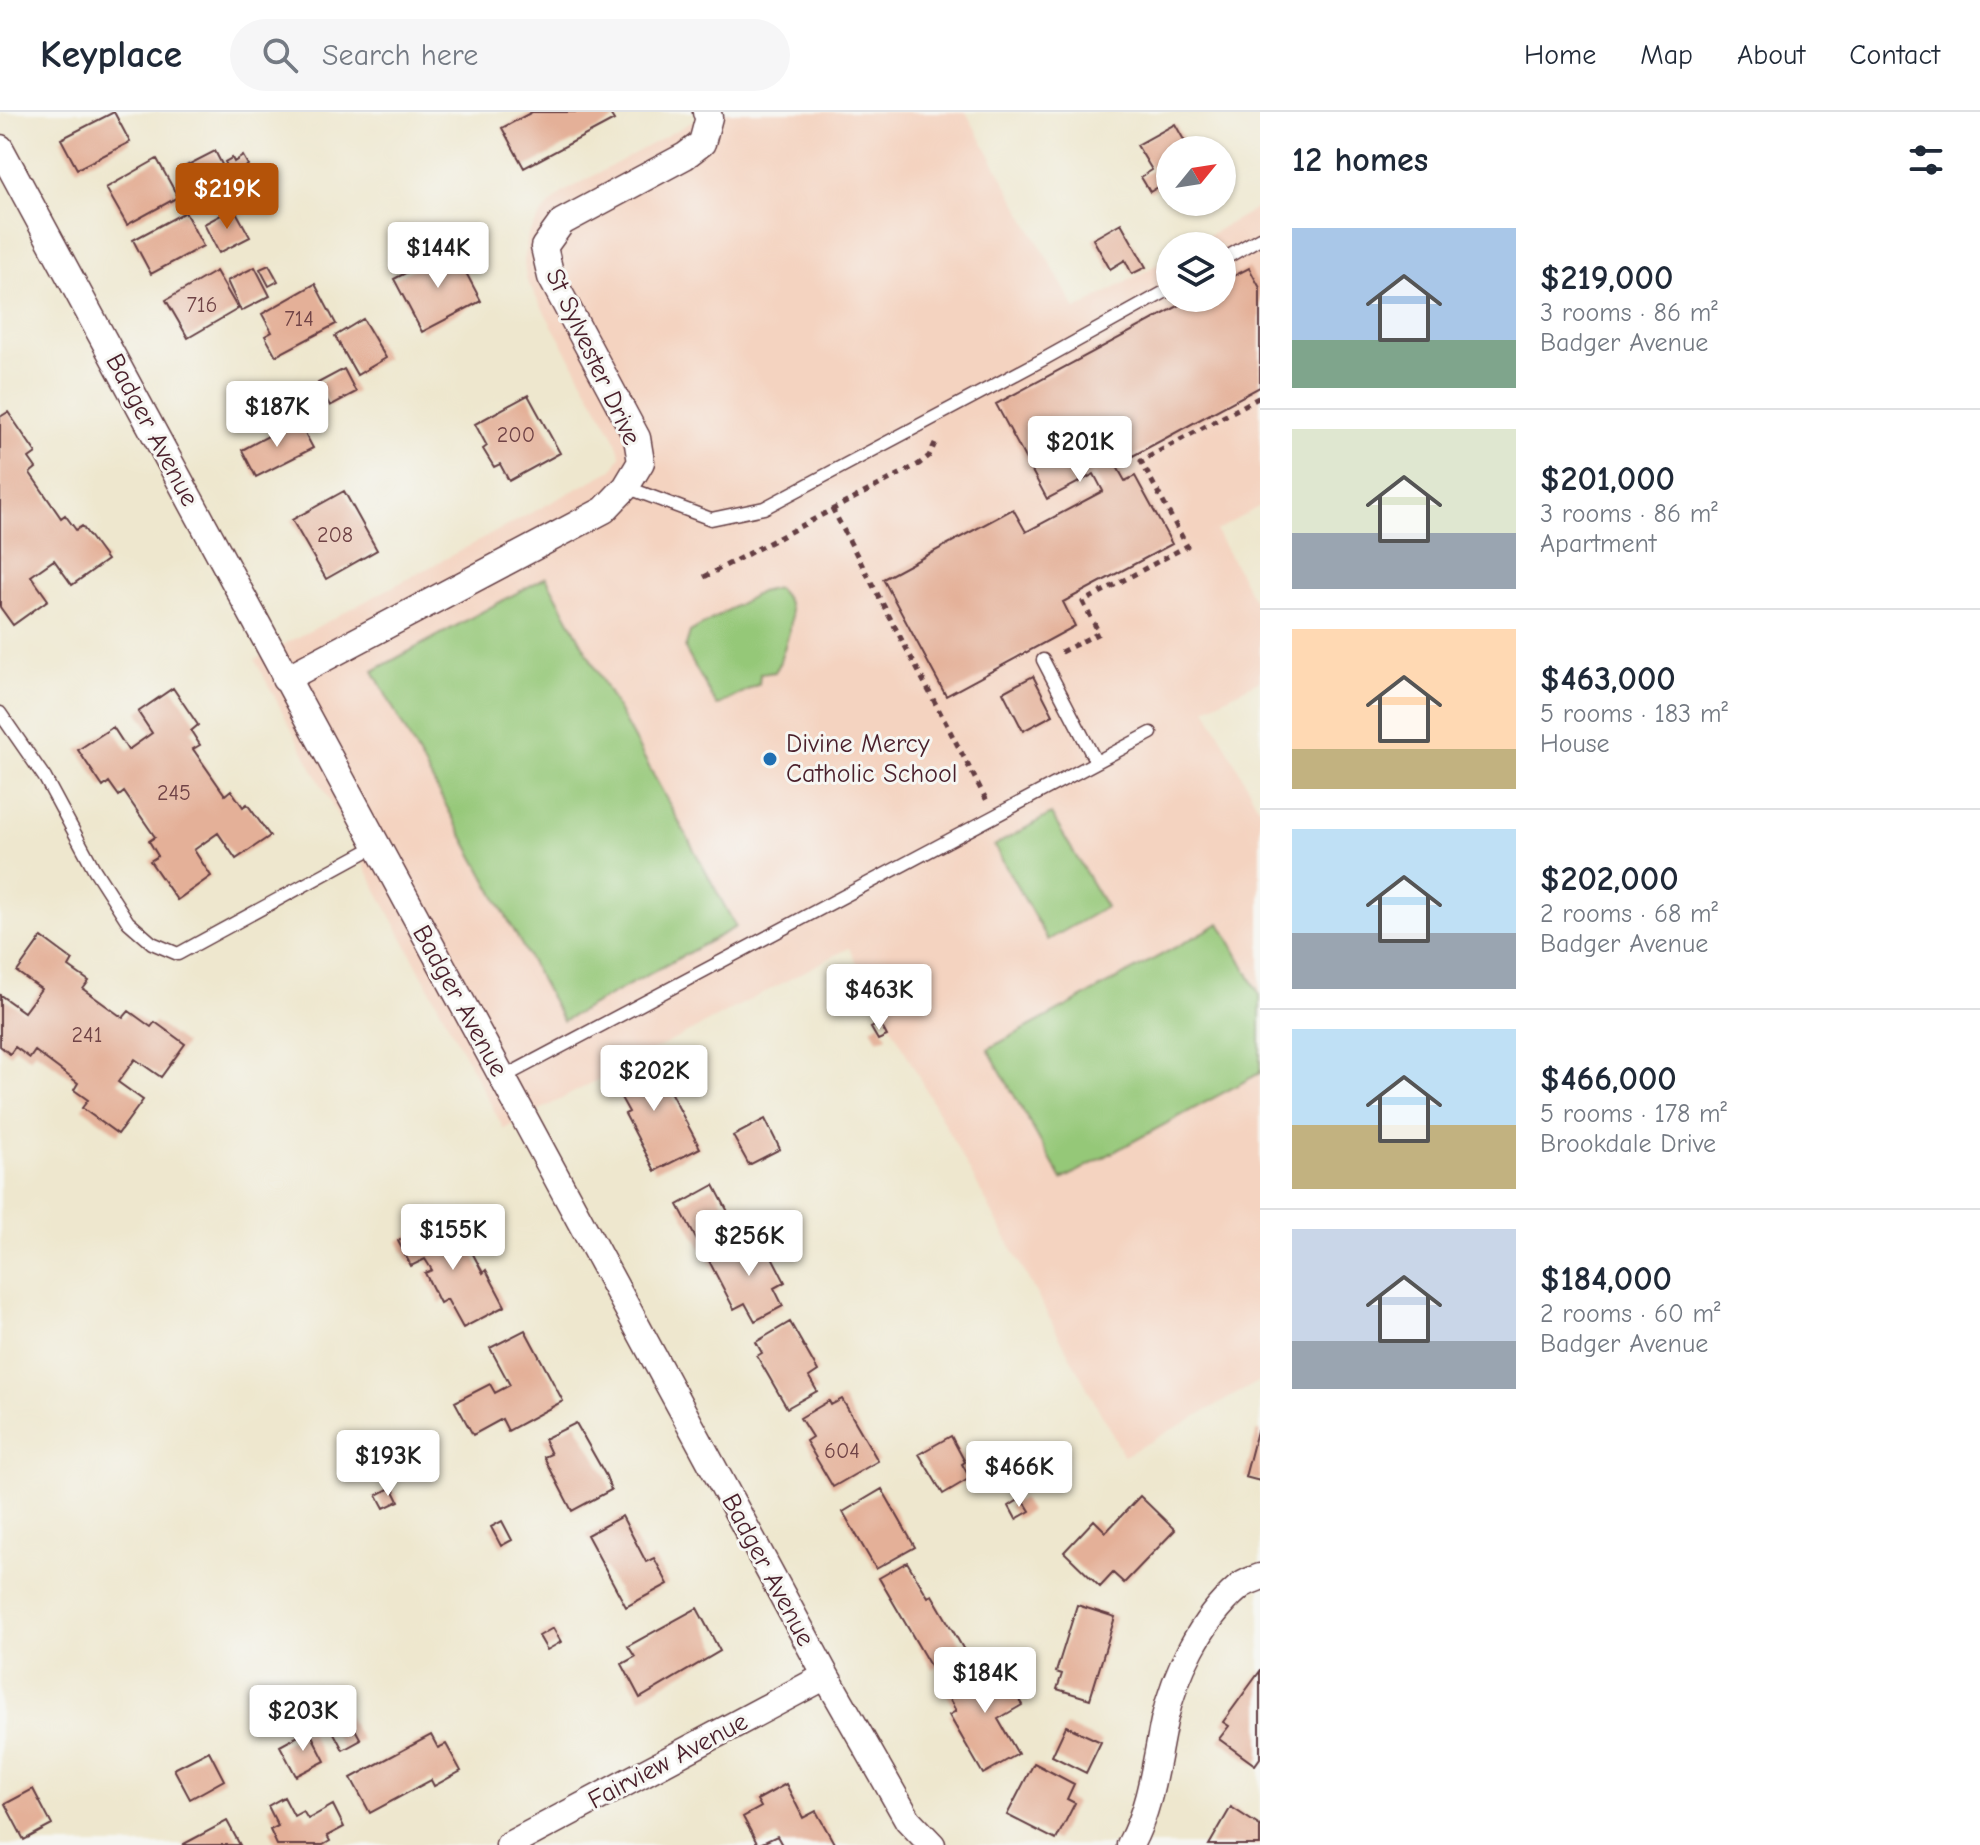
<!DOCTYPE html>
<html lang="en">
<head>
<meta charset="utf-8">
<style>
	:root { --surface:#fff; --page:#f6f6f7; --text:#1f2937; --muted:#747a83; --line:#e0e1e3; --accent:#b45309 }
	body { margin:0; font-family:"Comic Neue",sans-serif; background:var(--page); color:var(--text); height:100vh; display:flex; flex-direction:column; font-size:30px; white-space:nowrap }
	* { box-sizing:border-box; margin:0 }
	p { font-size:26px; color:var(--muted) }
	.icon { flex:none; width:44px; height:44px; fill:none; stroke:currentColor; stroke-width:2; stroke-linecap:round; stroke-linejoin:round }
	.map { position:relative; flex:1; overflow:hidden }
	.drawer { display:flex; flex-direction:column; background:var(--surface); width:720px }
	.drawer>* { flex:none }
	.needle { width:52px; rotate:60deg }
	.controls { position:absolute; left:1156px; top:24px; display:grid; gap:16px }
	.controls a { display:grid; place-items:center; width:80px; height:80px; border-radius:50%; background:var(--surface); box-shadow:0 2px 6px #0004; font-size:40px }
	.price { position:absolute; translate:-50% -68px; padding:0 18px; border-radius:8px; background:#fff; color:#222; font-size:26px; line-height:52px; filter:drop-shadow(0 2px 4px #0008) }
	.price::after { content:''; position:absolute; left:50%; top:48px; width:24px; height:18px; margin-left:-12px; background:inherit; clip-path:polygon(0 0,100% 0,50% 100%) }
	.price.on { background:var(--accent); color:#fff }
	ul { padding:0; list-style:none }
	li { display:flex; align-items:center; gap:24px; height:200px; padding:0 32px }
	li+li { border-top:2px solid var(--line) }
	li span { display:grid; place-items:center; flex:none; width:224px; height:160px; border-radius:0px; color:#555 }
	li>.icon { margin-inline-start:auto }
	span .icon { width:96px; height:96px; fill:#fffc; stroke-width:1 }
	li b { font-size:34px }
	h2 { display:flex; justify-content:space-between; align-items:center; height:96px; padding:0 32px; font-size:34px }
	header { display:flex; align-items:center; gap:48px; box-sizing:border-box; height:112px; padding:0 40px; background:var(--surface); border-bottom:2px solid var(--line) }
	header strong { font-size:38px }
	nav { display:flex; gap:44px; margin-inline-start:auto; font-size:28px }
	.search { width:560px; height:72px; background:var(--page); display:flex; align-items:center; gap:20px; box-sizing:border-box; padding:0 28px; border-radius:44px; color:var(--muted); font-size:30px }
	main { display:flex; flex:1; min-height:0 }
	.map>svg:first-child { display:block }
</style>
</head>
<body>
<header>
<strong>Keyplace</strong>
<div class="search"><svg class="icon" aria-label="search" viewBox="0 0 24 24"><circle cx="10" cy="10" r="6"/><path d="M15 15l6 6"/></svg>Search here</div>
<nav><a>Home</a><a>Map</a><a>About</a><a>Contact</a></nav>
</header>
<main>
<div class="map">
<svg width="1260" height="1733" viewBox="0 0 1260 1733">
	<rect width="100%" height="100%" fill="#f6f6f2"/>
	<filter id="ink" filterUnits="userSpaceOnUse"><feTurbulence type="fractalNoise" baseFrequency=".0125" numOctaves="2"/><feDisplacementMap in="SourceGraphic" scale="16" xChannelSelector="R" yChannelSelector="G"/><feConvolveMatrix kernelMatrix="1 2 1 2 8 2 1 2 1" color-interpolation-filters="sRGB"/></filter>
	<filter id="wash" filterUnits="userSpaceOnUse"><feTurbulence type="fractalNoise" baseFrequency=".006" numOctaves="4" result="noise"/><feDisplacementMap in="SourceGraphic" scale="32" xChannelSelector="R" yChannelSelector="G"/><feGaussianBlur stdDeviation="1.8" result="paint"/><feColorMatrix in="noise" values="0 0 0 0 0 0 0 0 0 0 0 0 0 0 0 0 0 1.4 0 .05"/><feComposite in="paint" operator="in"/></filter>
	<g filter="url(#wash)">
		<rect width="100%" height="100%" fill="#eee7ce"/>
		<path fill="#f4d3c0" d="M710 0H966L1076 198 1170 145V186H1222V134H1190L1260 94V394L1216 419 1260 499V568L1206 596 1260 698V1269L1124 1344 849 836 504 1017 255 548 612 358 621 344 614 324 526 167 524 149 528 123 544 99 562 81Z"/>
		<path fill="#95c878" stroke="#707452" stroke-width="2" d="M546 465 736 815 563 909 373 559Z
			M777 476C803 500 787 523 779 553L775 560 760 562 759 572 717 594 685 537 690 520 760 480Z
			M1051 702 1106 795 1048 828 994 734Z
			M1220 811 1260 883V961L1062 1068 988 937Z"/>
		<g id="blocks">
			<path fill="#e4b098" d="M114 0 130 30 77 57 61 27Z
				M532 0H609L614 8 524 56 502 16Z
				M1175 12 1189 37 1170 38V83L1166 85 1160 74 1150 80 1141 65 1152 58 1137 33Z
				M215 39 231 70 200 86 184 55Z
				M243 44 248 53 233 65 225 50 232 46 234 50Z
				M157 47 178 85 127 113 106 76Z
				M234 96 250 125 219 141 204 112Z
				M185 100 203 134 151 162 133 128Z
				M1121 111 1146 155 1132 162 1125 148 1110 157 1093 127Z
				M453 136 481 189 422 220 394 167Z
				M269 153 278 169 269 174 260 157Z
				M255 155 270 184 241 199 227 169Z
				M1249 156 1260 176V275L1116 353 1125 369 1135 364 1172 432 1063 490 1075 514 946 584 883 467 1013 397 1026 420 1103 379 1094 362 1047 387 996 292 1193 186H1222V170Z
				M216 159 238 197 188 226 166 188Z
				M315 172 336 212 276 244 265 224 272 220 262 202Z
				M363 207 386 246 357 263 335 224Z
				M344 257 356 280 330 294 318 271Z
				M528 283 560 341 509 369 500 352 494 355 483 337 487 334 475 312Z
				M8 300 36 341 29 346 36 356 30 361 61 406 65 403 76 418 82 414 107 448 72 473 54 448 31 464 48 488 13 513 0 495V305Z
				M298 308 313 336 256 365 242 338Z
				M344 379 377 438 326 467 292 408Z
				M1033 564 1053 603 1023 619 1003 580Z
				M173 576 198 613 191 619 200 633 193 637 225 683 231 678 243 695 247 692 270 724 236 747 218 721 194 738 211 764 177 788 150 749 158 744 149 729 155 725 124 680 119 684 109 670 103 675 78 638 113 615 128 638 152 621 138 600Z
				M42 825 73 848 69 855 89 869 83 877 123 906 129 899 151 915 155 910 185 932 161 965 135 947 118 970 143 988 118 1022 82 996 88 988 74 978 78 971 35 939 30 946 15 935 10 942 0 934V883L24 900 41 877 17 860Z
				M880 911 887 924 878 928 871 916Z
				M650 942 700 1036 655 1059 625 1002 629 1000 609 964Z
				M765 1007 780 1037 749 1053 733 1024Z
				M714 1073 737 1117 701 1136 678 1093Z
				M445 1105 458 1130 465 1127 483 1161 486 1158 505 1194 463 1216 447 1187 440 1191 425 1161 432 1158 425 1147 411 1154 398 1129Z
				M746 1127 754 1142 767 1135 785 1170 774 1176 783 1194 755 1209 745 1191 734 1197 708 1147Z
				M790 1210 818 1259 809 1265 817 1279 787 1296 757 1244 762 1241 756 1230Z
				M525 1218 563 1289 508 1319 502 1307 473 1323 455 1290 490 1272 495 1281 510 1273 490 1236Z
				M842 1287 878 1349 833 1375 806 1329 812 1325 800 1306 829 1289 831 1293Z
				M576 1311 606 1364 611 1378 572 1399 544 1345 551 1342 544 1327Z
				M1257 1319H1260V1369L1245 1365Z
				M951 1324 965 1350 962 1352 970 1366 943 1382 919 1342Z
				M392 1375 399 1389 384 1396 377 1383Z
				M882 1377 915 1435 876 1457 843 1400Z
				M1140 1384 1175 1418 1124 1471 1113 1461 1100 1475 1064 1440 1094 1408 1106 1420Z
				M1022 1386 1030 1399 1016 1407 1009 1394Z
				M622 1404 646 1450 654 1446 668 1472 626 1495 587 1423Z
				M502 1409 512 1428 501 1434 491 1415Z
				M907 1450 928 1485 932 1483 964 1538 932 1557 879 1466Z
				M1077 1493 1115 1505 1090 1587 1057 1577 1062 1562 1056 1560Z
				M697 1496 720 1539 640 1586 622 1552 635 1545 628 1534Z
				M553 1516 561 1530 547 1538 539 1524Z
				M997 1549 1022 1593 998 1607 1018 1642 983 1662 949 1603 956 1599 945 1579Z
				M1260 1559V1646L1255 1653 1219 1627 1229 1614 1223 1610Z
				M344 1597 361 1628 343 1638 326 1606Z
				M1066 1614 1101 1630 1086 1661 1052 1644Z
				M309 1618 325 1649 296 1664 280 1634Z
				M431 1623 438 1636 446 1632 461 1659 434 1674 431 1668 370 1701 351 1666Z
				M209 1639 224 1668 190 1687 174 1657Z
				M1034 1651 1074 1672 1067 1687 1075 1691 1056 1728 1007 1703Z
				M786 1672 803 1706 816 1699 835 1733H782L777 1724 758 1733 743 1705 761 1695 757 1688Z
				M33 1677 52 1713 24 1728 5 1692Z
				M284 1685 294 1704 303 1699 308 1707 333 1693 344 1715 327 1724 330 1729 323 1733H277L270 1718 278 1714 268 1694Z
				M1231 1695 1260 1714V1733H1209Z
				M227 1709 240 1733H182Z"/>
		</g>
	</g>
	<g filter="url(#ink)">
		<use href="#blocks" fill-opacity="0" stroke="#633d43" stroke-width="2"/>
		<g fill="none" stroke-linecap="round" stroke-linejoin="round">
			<defs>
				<path id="service" d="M1222 148 1260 126
					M626 375 711 407 764 396 1044 247 1170 177
					M1043 548 1096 650
					M0 601 45 666 94 757 128 810 152 831 178 842 376 734
					M502 966 1151 621"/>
				<path id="minor" d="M0 36 826 1564 908 1708 932 1733
					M285 567 604 398 626 375 641 350 637 326 551 165 544 135 562 110 685 44 702 31 709 5 706 0
					M509 1733 826 1564
					M1130 1733C1151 1694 1155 1652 1164 1609 1175 1561 1201 1508 1238 1476 1244 1470 1253 1468 1260 1465"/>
			</defs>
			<use href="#service" stroke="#633d43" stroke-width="15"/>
			<use href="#minor" stroke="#633d43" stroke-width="29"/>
			<path stroke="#633d43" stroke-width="5" stroke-dasharray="6 6" stroke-linecap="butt" d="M832 396 987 689
				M704 465 919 352 929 344 937 327
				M1061 540 1099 521 1083 490 1187 434 1141 349 1260 285"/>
			<use href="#service" stroke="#fff" stroke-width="12"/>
			<use href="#minor" stroke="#fff" stroke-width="26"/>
		</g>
	</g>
	<circle fill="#1f6fb2" stroke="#f6f6f2" stroke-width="3" cx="770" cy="647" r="8"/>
	<g text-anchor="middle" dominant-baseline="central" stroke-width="6" stroke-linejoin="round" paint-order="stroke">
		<g font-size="22" fill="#704346">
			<text x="202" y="193">716</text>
			<text x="299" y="207">714</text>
			<text x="516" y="323">200</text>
			<text x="335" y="423">208</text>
			<text x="174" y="681">245</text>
			<text x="87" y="923">241</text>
			<text x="842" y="1339">604</text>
		</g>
		<g font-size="26" fill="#4a1f2b" stroke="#f6f6f2">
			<text transform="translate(593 245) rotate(65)">St Sylvester Drive</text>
			<text transform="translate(152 318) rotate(62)">Badger Avenue</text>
			<text transform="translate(460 889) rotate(61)">Badger Avenue</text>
			<text transform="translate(768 1458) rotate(62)">Badger Avenue</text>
			<text transform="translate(668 1649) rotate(-28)">Fairview Avenue</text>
		</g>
		<g font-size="26" fill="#4a1f2b" stroke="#f6f6f2" text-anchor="start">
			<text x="786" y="632">Divine Mercy<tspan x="786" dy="30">Catholic School</tspan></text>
		</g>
	</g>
</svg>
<div class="controls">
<a><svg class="needle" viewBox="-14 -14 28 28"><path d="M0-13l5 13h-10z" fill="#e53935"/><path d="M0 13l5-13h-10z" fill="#747a83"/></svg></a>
<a><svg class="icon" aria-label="layers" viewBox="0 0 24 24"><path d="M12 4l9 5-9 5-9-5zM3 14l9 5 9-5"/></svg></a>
</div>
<b class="price on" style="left:227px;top:119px">$219K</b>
<b class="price" style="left:438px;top:178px">$144K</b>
<b class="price" style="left:277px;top:337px">$187K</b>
<b class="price" style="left:1080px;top:372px">$201K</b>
<b class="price" style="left:879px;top:920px">$463K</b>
<b class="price" style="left:654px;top:1001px">$202K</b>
<b class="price" style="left:453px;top:1160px">$155K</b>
<b class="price" style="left:749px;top:1166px">$256K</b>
<b class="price" style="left:388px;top:1386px">$193K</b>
<b class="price" style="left:1019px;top:1397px">$466K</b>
<b class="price" style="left:985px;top:1603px">$184K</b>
<b class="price" style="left:303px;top:1641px">$203K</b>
</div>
<section class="drawer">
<h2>12 homes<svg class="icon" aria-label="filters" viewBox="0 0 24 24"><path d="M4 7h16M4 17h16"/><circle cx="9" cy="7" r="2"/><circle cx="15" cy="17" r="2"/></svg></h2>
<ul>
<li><span style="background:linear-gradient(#a9c7e8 70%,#7fa58c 0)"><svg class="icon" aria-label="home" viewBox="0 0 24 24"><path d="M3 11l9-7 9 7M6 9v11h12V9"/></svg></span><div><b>$219,000</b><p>3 rooms · 86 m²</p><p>Badger Avenue</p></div></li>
<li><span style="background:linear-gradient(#dfe7d0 65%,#9aa5b1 0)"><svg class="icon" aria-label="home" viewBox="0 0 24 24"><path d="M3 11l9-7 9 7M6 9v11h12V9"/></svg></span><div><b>$201,000</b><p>3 rooms · 86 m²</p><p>Apartment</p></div></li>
<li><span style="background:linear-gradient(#ffd9b3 75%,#c2b280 0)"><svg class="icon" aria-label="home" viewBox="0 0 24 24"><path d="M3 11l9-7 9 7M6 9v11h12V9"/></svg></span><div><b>$463,000</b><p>5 rooms · 183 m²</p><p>House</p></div></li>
<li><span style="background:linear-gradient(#bfe0f5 65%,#9aa5b1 0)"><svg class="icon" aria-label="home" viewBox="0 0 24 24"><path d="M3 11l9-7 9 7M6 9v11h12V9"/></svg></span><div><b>$202,000</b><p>2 rooms · 68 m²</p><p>Badger Avenue</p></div></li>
<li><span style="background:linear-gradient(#bfe0f5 60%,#c2b280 0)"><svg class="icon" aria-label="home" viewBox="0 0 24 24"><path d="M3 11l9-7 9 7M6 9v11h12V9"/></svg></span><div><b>$466,000</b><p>5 rooms · 178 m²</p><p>Brookdale Drive</p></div></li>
<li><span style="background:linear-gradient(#c9d6e8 70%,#9aa5b1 0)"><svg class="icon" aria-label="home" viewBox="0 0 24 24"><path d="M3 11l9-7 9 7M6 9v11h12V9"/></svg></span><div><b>$184,000</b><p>2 rooms · 60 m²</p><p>Badger Avenue</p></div></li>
</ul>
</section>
</main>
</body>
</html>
